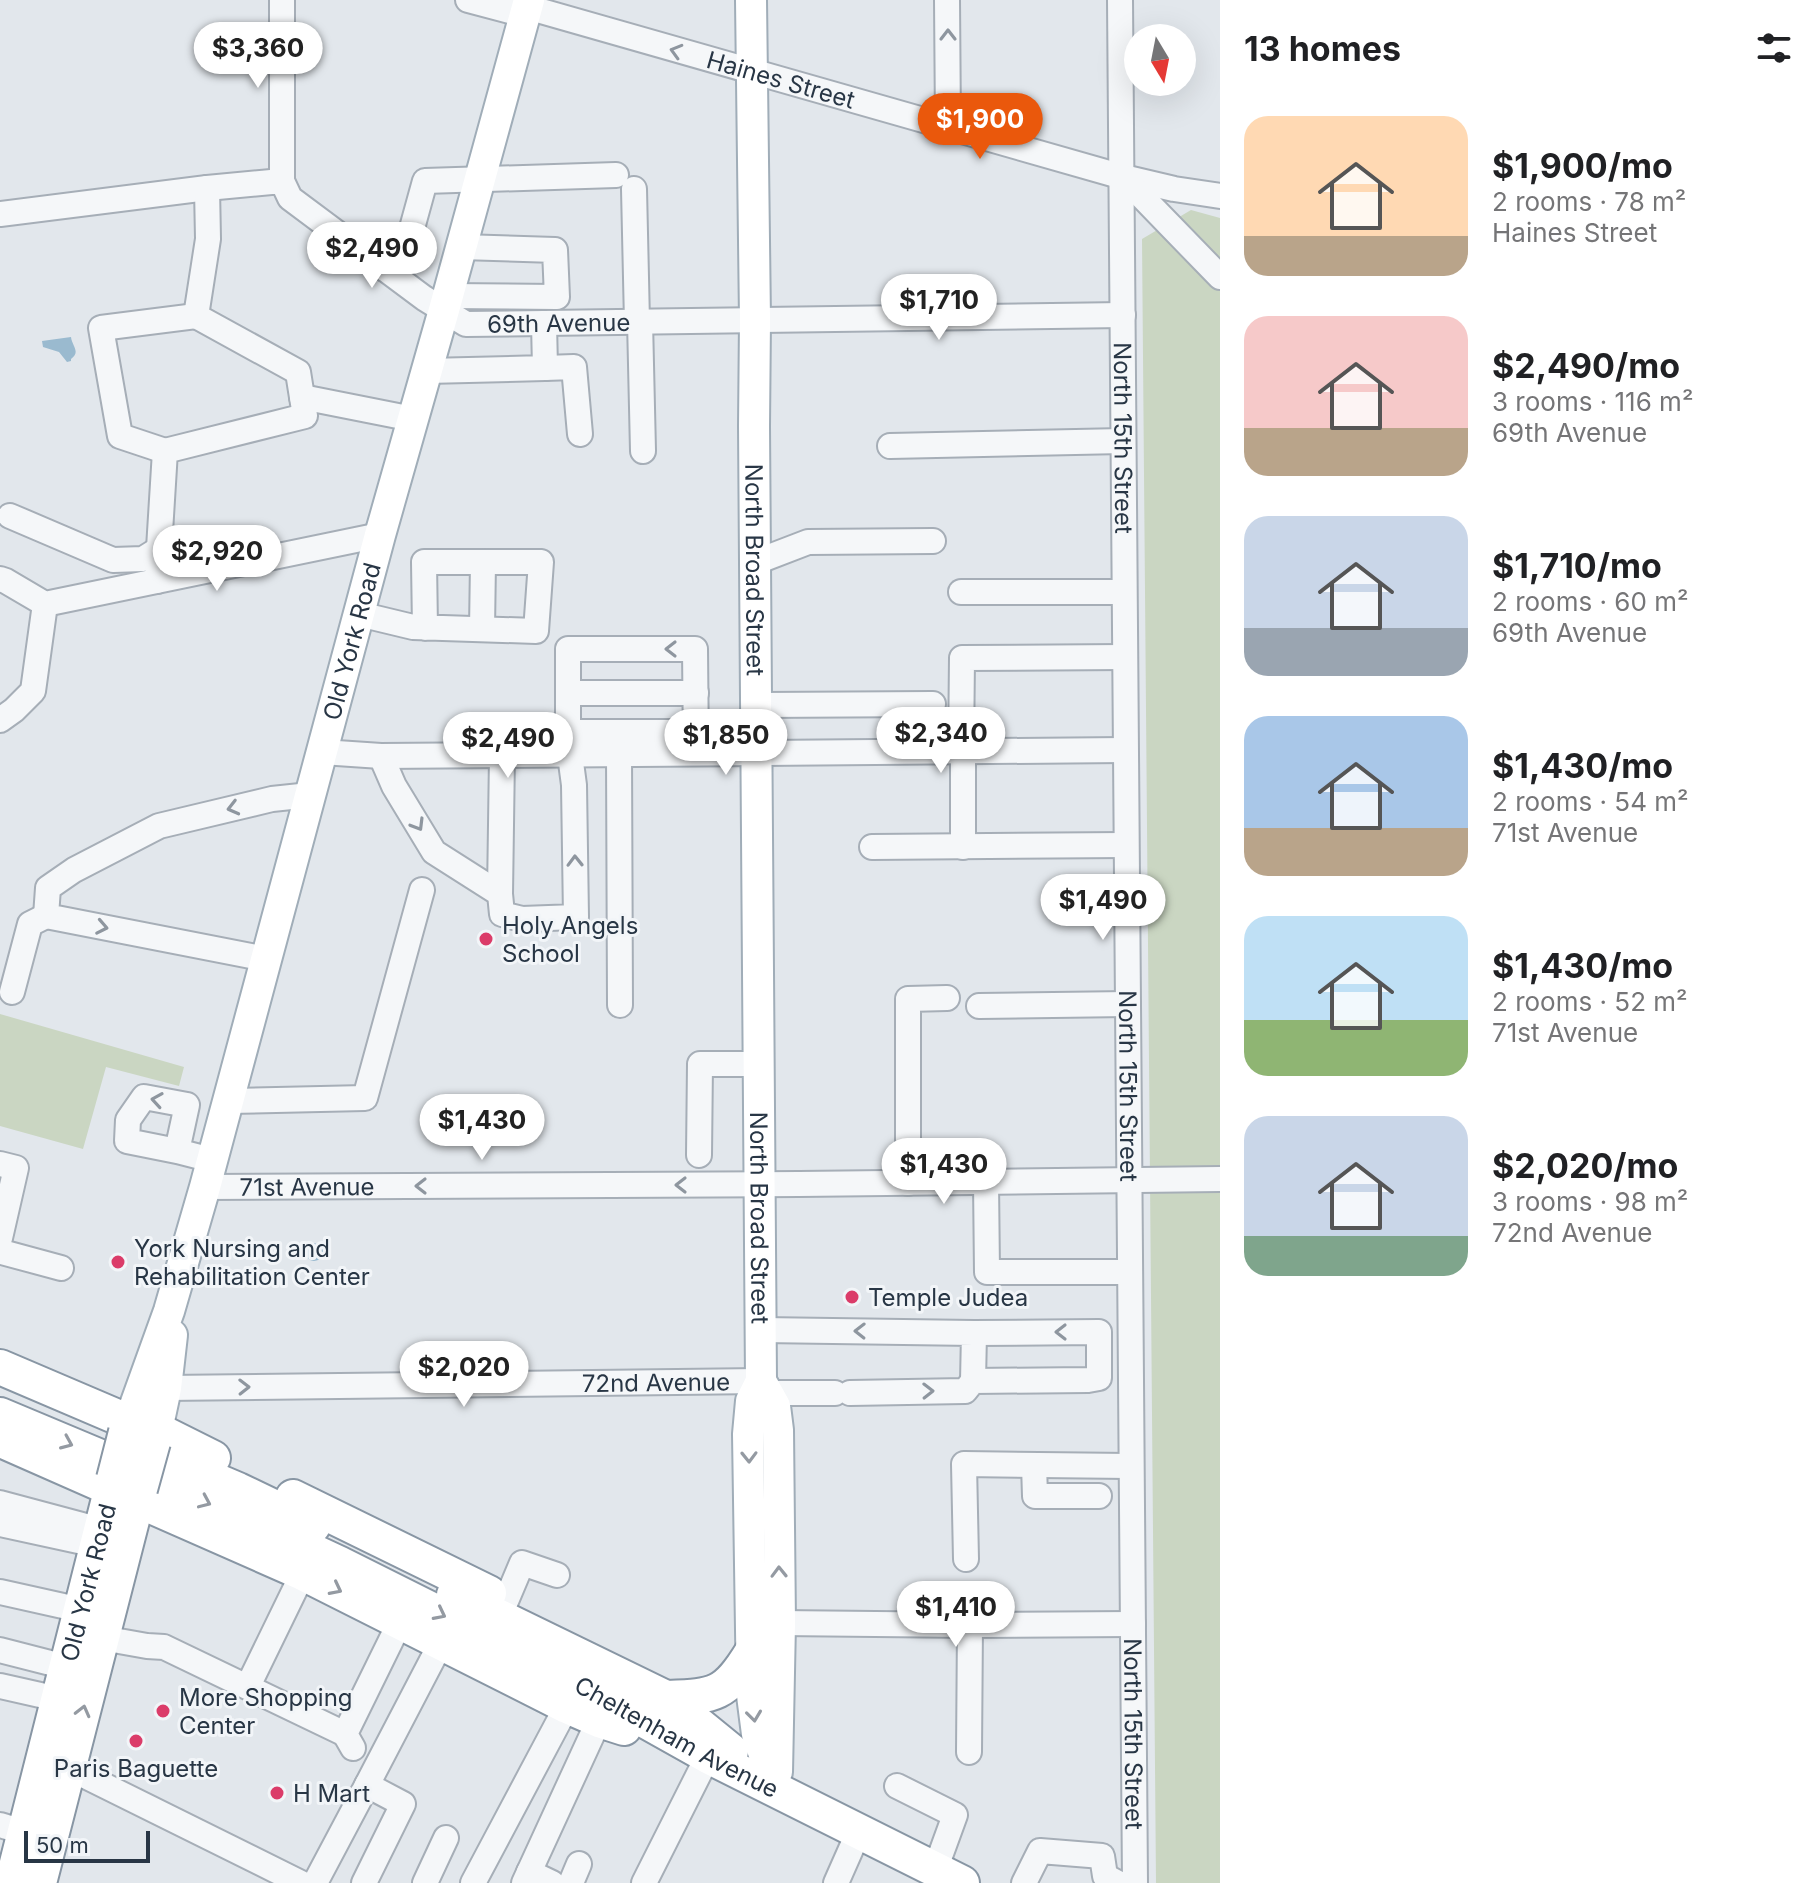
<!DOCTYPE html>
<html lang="en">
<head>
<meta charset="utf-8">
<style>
	:root { --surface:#fff; --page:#f2f2f2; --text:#202124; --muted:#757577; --accent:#ea580c }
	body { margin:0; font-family:Inter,sans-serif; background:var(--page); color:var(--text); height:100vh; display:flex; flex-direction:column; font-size:30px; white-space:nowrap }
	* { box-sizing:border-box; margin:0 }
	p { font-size:26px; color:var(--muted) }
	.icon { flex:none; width:44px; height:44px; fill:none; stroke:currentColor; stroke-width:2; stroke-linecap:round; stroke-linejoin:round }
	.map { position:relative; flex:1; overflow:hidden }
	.sheet { display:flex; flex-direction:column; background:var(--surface); width:600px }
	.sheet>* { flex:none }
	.needle { width:52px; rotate:170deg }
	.tools { position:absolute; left:1124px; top:24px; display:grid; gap:16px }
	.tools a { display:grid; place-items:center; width:72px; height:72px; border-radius:50%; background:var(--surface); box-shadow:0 8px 32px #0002; font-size:40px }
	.scale { position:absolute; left:24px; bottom:20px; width:126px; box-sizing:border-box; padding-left:8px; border:4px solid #283645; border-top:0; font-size:22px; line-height:28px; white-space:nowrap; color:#283645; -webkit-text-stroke:6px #f2f5f8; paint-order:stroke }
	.price { position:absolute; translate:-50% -68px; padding:0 18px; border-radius:28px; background:#fff; color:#222; font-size:26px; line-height:52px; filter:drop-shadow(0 2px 4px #0008) }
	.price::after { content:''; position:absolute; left:50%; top:48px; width:24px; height:18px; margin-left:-12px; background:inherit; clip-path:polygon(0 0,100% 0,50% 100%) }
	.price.selected { background:var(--accent); color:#fff }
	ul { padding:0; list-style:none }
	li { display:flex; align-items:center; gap:24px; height:200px; padding:0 24px }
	li span { display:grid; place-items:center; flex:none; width:224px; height:160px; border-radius:24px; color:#555 }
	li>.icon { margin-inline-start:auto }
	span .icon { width:96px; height:96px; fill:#fffc; stroke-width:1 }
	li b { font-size:34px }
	h2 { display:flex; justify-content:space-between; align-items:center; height:96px; padding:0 24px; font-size:34px }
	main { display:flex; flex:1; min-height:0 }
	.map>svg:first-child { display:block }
</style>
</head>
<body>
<main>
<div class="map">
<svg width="1220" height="1883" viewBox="0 0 1220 1883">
	<rect width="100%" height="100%" fill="#e2e7ec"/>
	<path fill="#cad6c2" d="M1191 210 1220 218V1883H1156L1142 239Z
		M0 1014 184 1067 179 1086 106 1067 83 1149 0 1126Z"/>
	<path fill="#9abacf" d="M71 337C72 346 81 352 71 359V361L67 362 59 352 43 347 42 341Z
		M305 1252a9 9 0 1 1 18 0a9 9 0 1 1-18 0Z"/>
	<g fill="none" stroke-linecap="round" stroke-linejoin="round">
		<defs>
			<g id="minor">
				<path d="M282 0V181"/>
				<path d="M468 0 525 15"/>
				<path d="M947 0 948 126"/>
				<path id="s1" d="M1120 0 1135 1883"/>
				<path id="s2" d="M527 7 1123 177 1174 189 1220 196"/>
				<path d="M1123 177 1220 277"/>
				<path d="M634 189 637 322"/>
				<path id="s3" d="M0 214 207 188 282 181 290 198 424 298 466 324 1123 315"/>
				<path d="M385 269 406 250 425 181 616 175"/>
				<path d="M448 296 557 297 555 250 461 247"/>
				<path d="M640 321 643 451"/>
				<path d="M545 368 574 367 580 434"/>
				<path d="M427 371 545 368 544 323"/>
				<path d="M302 397 413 419"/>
				<path d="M890 446 1123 441"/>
				<path d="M165 451 120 436 101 328 196 316"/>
				<path d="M10 516 113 560 143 559 159 549"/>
				<path d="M756 562 808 542 933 541"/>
				<path d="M0 579 6 581 45 604 380 535"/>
				<path d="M157 581 165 451 305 416 298 372 196 316 208 239 207 188"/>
				<path d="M961 592H1124"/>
				<path d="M359 614 413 627 536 631 541 562H424L425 628"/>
				<path d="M482 629 483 562"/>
				<path d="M568 693H696"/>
				<path d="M756 705 933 704"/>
				<path d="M0 720 14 710 33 691 45 604"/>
				<path d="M567 732H696"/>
				<path d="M961 751 962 658 1125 657"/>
				<path d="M322 752 381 756 1125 750"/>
				<path d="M619 754 620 1005"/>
				<path d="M568 755V649H695L696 753"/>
				<path d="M381 756 394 786 434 852 500 894 502 914 522 919 576 917 574 785 570 755"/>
				<path d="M872 847 1126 845"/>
				<path d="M963 847V751"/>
				<path d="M500 894 502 756"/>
				<path d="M266 959 46 916 48 888 74 870 159 826 272 799 310 795"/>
				<path d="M12 992 30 924 46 916"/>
				<path d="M979 1006 1128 1004"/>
				<path d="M228 1101 365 1098 422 890"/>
				<path d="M177 1151 187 1105 144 1097 128 1120 127 1141 177 1151 212 1160"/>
				<path d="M699 1155 700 1064H758"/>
				<path d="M0 1164 16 1168 0 1238"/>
				<path d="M986 1182 987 1272H1129"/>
				<path d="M908 1183V999L947 998"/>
				<path id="s4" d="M205 1187 799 1184 1220 1179"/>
				<path d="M2 1252 61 1268"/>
				<path d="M760 1330 974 1333 973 1381"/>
				<path id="s5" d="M166 1388 761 1381"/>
				<path d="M770 1393H835"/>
				<path d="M850 1393 965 1391 973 1381 1088 1380 1099 1378V1332L974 1333"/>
				<path d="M1034 1465 1035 1496H1099"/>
				<path d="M0 1503 101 1530"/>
				<path d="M0 1524 97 1545"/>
				<path d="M966 1559 964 1464 1130 1466"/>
				<path d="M0 1592 81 1610"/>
				<path d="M506 1601 522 1563 557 1575"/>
				<path d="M780 1623 970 1625 1133 1624"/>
				<path d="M102 1638 147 1646 164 1647 345 1734"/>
				<path d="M0 1650 66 1667"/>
				<path d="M0 1686 58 1699"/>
				<path d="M248 1686 303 1573"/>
				<path d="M353 1748 345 1734 400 1622"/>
				<path d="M969 1752 970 1625"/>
				<path d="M69 1768 301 1883"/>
				<path d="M367 1785 441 1643"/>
				<path d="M897 1786 955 1815 935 1870"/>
				<path d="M0 1825 40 1837"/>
				<path d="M529 1872 552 1883"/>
				<path d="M315 1883 367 1785 403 1804 364 1883"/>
				<path d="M425 1883 446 1838"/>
				<path d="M473 1883 567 1706"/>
				<path d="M524 1883 599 1720"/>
				<path d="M571 1883 579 1864"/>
				<path d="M644 1883 708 1756"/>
				<path d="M836 1883 859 1831"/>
				<path d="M1024 1883 1040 1851 1102 1856 1105 1876 1118 1883"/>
			</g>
			<g id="major">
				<path id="s6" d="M751 0 755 320 754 426 761 1381 751 1401 748 1434 752 1695 757 1734 776 1790"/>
				<path d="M761 1381 775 1406 778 1430 780 1623 777 1772"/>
				<path id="s7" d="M129 1422 169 1311 205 1187 380 535 444 310 529 0"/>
				<path d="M157 1430 166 1388 172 1335"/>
			</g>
			<g id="highway">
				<path d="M0 1367 129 1422 157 1430 213 1458"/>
				<path id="s8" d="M0 1415 203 1500 340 1564 576 1682 708 1756 962 1883"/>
				<path d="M8 1443 303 1573 567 1706 599 1720 624 1728"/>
				<path d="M172 1462 238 1490 313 1526"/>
				<path d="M293 1497 489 1593"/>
				<path d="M454 1595 666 1698 731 1751"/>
				<path d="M666 1698C715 1696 725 1696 752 1652"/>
				<path id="s9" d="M12 1883 114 1479"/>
				<path d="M39 1883 140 1489"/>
			</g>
		</defs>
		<use href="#minor" stroke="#a6aeb7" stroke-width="28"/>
		<use href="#major" stroke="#a0adb8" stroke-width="34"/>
		<use href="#highway" stroke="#8896a4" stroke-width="38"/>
		<use href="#minor" stroke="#f5f7f9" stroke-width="24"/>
		<use href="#major" stroke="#fff" stroke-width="30"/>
		<use href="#highway" stroke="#fff" stroke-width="34"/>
		<defs>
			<path id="highway-bridge" d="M114 1479 126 1432
				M140 1489 153 1442"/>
		</defs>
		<use href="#highway-bridge" stroke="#8896a4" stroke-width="38" stroke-linecap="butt"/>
		<use href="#highway-bridge" stroke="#fff" stroke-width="34"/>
	</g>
	<defs><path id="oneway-chevron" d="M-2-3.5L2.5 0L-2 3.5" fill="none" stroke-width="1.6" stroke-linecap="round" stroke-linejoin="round" transform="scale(2)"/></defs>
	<g stroke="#8e969f">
		<use href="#oneway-chevron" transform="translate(948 35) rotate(-90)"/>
		<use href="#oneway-chevron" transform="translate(676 51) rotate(-164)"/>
		<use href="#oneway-chevron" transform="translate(671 649) rotate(-180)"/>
		<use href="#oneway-chevron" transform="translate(233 808) rotate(166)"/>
		<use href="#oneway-chevron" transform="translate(418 825) rotate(59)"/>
		<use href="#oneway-chevron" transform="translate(575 861) rotate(-91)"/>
		<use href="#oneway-chevron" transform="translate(102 927) rotate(11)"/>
		<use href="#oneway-chevron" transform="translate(157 1100) rotate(-171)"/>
		<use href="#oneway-chevron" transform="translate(681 1185) rotate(180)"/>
		<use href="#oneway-chevron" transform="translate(421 1186) rotate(180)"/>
		<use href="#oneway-chevron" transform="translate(860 1331) rotate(-179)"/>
		<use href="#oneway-chevron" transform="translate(1061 1332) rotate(180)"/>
		<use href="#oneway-chevron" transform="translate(244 1387) rotate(-1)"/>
		<use href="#oneway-chevron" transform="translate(928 1391) rotate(-1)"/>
	</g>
	<g stroke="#949aa2">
		<use href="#oneway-chevron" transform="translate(67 1443) rotate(23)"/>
		<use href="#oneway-chevron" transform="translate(749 1457) rotate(89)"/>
		<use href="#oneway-chevron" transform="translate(205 1502) rotate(24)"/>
		<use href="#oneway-chevron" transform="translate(779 1572) rotate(-91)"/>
		<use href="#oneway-chevron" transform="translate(336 1589) rotate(27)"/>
		<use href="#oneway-chevron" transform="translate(440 1614) rotate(27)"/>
		<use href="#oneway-chevron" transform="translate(83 1711) rotate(-76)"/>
		<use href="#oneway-chevron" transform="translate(754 1716) rotate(83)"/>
	</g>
	<g fill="#db3c69" stroke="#f2f5f8" stroke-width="3">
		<circle cx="486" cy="939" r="8"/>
		<circle cx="118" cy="1262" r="8"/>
		<circle cx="852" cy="1297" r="8"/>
		<circle cx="163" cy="1711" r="8"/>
		<circle cx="136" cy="1741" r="8"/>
		<circle cx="277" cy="1793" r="8"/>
	</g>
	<g text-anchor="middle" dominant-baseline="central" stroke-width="6" stroke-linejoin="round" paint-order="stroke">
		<g font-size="24" fill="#283645" stroke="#f2f5f8">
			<text stroke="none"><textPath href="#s2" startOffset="264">Haines Street</textPath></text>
			<text stroke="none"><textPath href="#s3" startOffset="612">69th Avenue</textPath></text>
			<text stroke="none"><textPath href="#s1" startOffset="438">North 15th Street</textPath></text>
			<text stroke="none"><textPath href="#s6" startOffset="570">North Broad Street</textPath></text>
			<text stroke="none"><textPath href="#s7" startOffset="812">Old York Road</textPath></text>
			<text stroke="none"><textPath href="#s1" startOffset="1086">North 15th Street</textPath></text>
			<text stroke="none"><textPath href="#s4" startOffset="102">71st Avenue</textPath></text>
			<text stroke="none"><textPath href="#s6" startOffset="1218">North Broad Street</textPath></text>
			<text stroke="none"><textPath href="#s5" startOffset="490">72nd Avenue</textPath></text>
			<text stroke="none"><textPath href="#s9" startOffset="310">Old York Road</textPath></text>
			<text stroke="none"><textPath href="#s8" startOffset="750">Cheltenham Avenue</textPath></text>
			<text stroke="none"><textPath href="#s1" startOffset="1734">North 15th Street</textPath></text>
		</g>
		<g font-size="24" fill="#283645" stroke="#f2f5f8" text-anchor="start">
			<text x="502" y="925">Holy Angels<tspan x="502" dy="28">School</tspan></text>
			<text x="134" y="1248">York Nursing and<tspan x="134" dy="28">Rehabilitation Center</tspan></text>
			<text x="868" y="1297">Temple Judea</text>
			<text x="179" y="1697">More Shopping<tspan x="179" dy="28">Center</tspan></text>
			<text x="136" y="1768" text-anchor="middle">Paris Baguette</text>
			<text x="293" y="1793">H Mart</text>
		</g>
	</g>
</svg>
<div class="tools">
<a><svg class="needle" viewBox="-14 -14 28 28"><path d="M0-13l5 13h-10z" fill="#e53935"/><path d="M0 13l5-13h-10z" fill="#757577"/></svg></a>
</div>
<div class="scale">50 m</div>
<b class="price" style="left:258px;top:90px">$3,360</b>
<b class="price selected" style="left:980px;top:161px">$1,900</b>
<b class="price" style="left:372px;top:290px">$2,490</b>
<b class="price" style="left:939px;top:342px">$1,710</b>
<b class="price" style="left:217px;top:593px">$2,920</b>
<b class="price" style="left:941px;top:775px">$2,340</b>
<b class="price" style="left:726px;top:777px">$1,850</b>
<b class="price" style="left:508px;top:780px">$2,490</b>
<b class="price" style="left:1103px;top:942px">$1,490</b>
<b class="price" style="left:482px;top:1162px">$1,430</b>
<b class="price" style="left:944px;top:1206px">$1,430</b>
<b class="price" style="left:464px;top:1409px">$2,020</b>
<b class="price" style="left:956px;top:1649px">$1,410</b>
</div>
<section class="sheet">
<h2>13 homes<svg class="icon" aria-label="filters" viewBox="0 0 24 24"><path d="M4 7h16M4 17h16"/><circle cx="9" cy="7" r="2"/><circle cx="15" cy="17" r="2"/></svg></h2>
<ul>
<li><span style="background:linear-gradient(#ffd9b3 75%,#b9a48a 0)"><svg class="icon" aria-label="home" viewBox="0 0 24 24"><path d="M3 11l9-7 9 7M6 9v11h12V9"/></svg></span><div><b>$1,900/mo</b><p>2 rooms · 78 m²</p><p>Haines Street</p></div></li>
<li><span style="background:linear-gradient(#f6c9c9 70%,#b9a48a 0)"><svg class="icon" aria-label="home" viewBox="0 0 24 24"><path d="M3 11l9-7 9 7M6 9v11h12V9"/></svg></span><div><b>$2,490/mo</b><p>3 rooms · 116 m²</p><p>69th Avenue</p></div></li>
<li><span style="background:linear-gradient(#c9d6e8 70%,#9aa5b1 0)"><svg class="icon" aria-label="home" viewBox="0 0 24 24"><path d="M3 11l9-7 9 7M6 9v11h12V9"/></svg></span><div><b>$1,710/mo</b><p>2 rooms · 60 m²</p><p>69th Avenue</p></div></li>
<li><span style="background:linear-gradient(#a9c7e8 70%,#b9a48a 0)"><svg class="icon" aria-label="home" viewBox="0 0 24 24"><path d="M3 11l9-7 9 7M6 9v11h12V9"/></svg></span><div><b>$1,430/mo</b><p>2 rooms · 54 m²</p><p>71st Avenue</p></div></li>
<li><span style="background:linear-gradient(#bfe0f5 65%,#8fb573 0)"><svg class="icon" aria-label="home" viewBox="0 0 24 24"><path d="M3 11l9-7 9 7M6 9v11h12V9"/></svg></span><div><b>$1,430/mo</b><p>2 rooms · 52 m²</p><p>71st Avenue</p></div></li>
<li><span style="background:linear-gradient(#c9d6e8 75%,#7fa58c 0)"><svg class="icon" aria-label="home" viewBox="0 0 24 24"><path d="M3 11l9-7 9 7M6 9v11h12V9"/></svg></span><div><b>$2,020/mo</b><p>3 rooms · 98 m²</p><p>72nd Avenue</p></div></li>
</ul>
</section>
</main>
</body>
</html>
